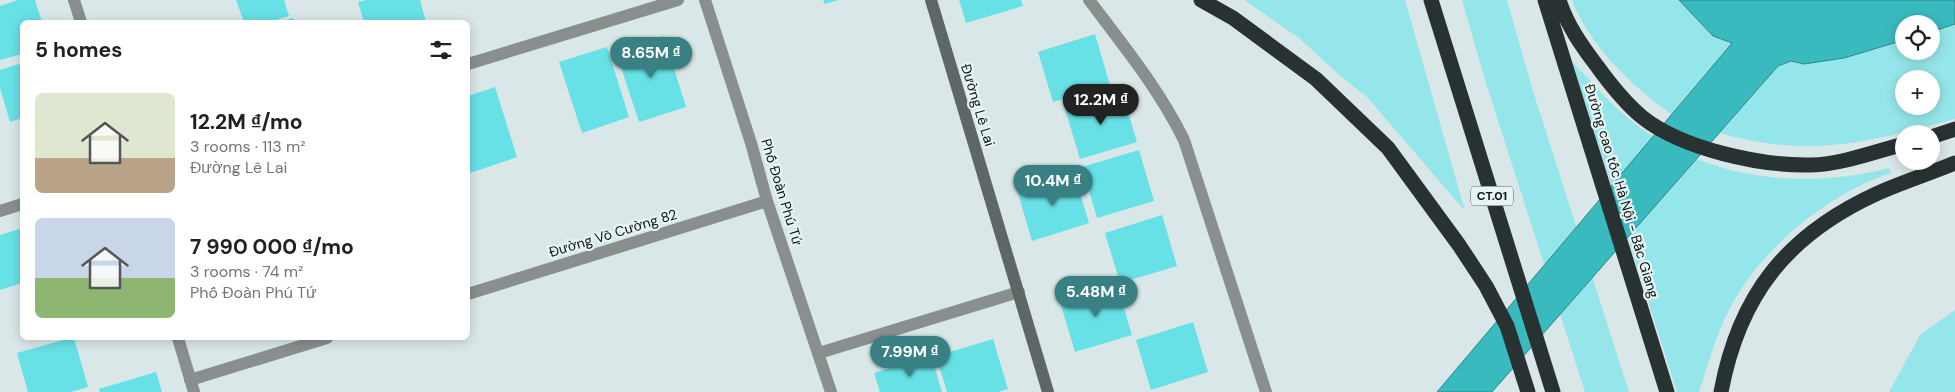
<!DOCTYPE html>
<html lang="en">
<head>
<meta charset="utf-8">
<style>
	:root { --surface:#fff; --page:#f2f2f2; --text:#202124; --muted:#757577; --accent:#388084 }
	body { margin:0; font-family:"DM Sans",sans-serif; background:var(--page); color:var(--text); height:100vh; display:flex; flex-direction:column; font-size:19px; white-space:nowrap }
	* { box-sizing:border-box; margin:0 }
	p { font-size:16px; color:var(--muted) }
	.icon { flex:none; width:28px; height:28px; fill:none; stroke:currentColor; stroke-width:2; stroke-linecap:round; stroke-linejoin:round }
	.map { position:relative; flex:1; overflow:hidden }
	.drawer { position:absolute; left:20px; top:20px; width:450px; height:320px; display:flex; flex-direction:column; background:var(--surface); border-radius:8px; box-shadow:0 2px 12px #0003 }
	.drawer>* { flex:none }
	.fabs { position:absolute; left:1895px; top:15px; display:grid; gap:10px }
	.fabs a { display:grid; place-items:center; width:45px; height:45px; border-radius:50%; background:var(--surface); box-shadow:0 2px 12px #0003; font-size:25px }
	.price { position:absolute; translate:-50% -42px; padding:0 11px; border-radius:18px; background:var(--accent); color:#fff; font-size:16px; line-height:32px; filter:drop-shadow(0 1px 2px #0008) }
	.price::after { content:''; position:absolute; left:50%; top:30px; width:15px; height:11px; margin-left:-8px; background:inherit; clip-path:polygon(0 0,100% 0,50% 100%) }
	.price.current { background:#222; color:#fff }
	ul { padding:0; list-style:none }
	li { display:flex; align-items:center; gap:15px; height:125px; padding:0 15px }
	li span { display:grid; place-items:center; flex:none; width:140px; height:100px; border-radius:8px; color:#555 }
	li>.icon { margin-inline-start:auto }
	span .icon { width:60px; height:60px; fill:#fffc; stroke-width:1 }
	li b { font-size:21px }
	h2 { display:flex; justify-content:space-between; align-items:center; height:60px; padding:0 15px; font-size:21px }
	.map>svg:first-child { display:block }
</style>
</head>
<body>
<div class="map">
<svg width="1955" height="392" viewBox="0 0 1955 392">
	<rect width="100%" height="100%" fill="#dae7e8"/>
	<path fill="#95e6ea" fill-rule="evenodd" d="M1244 0H1405L1465 211 1368 98 1337 73 1299 38Z
		M1462 0H1507L1533 91 1629 392H1585L1485 80Z
		M1572 0H1679L1713 36 1732 42 1671 114C1631 85 1590 47 1572 0Z
		M1955 24V119C1868 142 1810 159 1720 133L1778 66 1791 61 1804 64 1844 58 1904 40V51H1931V32ZM1904 79H1931V106H1904Z
		M1572 62C1594 83 1613 108 1638 126 1709 180 1805 190 1889 168L1891 173C1827 194 1760 249 1729 310 1716 335 1708 365 1699 392H1677Z
		M1955 310V392H1889L1920 335Z"/>
	<path fill="#39babf" stroke="#2c888b" d="M1679 0H1955V24L1931 32V24H1904V40L1844 58 1804 64 1791 61 1778 66 1492 392H1437L1732 43 1713 36Z"/>
	<path fill="#67e0e6" d="M18 0H35L42 22H22V54L0 60V6Z
		M236 0H284L289 16 269 22H244Z
		M366 0H420L426 22H364L358 2Z
		M823 0H838L825 4Z
		M959 0H1021L1023 6 966 23Z
		M293 18 295 22H280Z
		M1095 34 1110 85 1053 102 1038 52Z
		M664 36 686 107 639 122 616 52Z
		M607 47 629 117 582 133 559 62Z
		M22 63V118L10 122 0 88V70Z
		M495 87 517 157 470 173 468 166V96Z
		M1122 92 1137 142 1080 159 1065 109Z
		M1139 150 1154 201 1097 218 1082 167Z
		M1074 173 1089 223 1032 241 1017 190Z
		M1162 215 1177 266 1120 283 1105 233Z
		M22 228V283L0 290V235Z
		M1117 285 1132 335 1075 352 1060 302Z
		M1193 322 1208 372 1151 390 1136 340Z
		M70 338H74L88 387 71 392H28L17 353Z
		M993 339 1008 389 998 392H947L936 356Z
		M931 355 942 392H880L874 373Z
		M156 372 162 392H100L99 389Z"/>
	<g fill="none" stroke-linecap="round" stroke-linejoin="round">
		<path stroke="#898f8f" stroke-width="12" d="M74 0 81 22
			M705 0 751 143 767 201 831 392
			M1089 0C1123 45 1159 89 1184 140L1266 392
			M468 64 678 0
			M0 211 22 204
			M468 294 767 201
			M178 338 194 392
			M819 353 1019 292
			M190 380 327 338"/>
		<path stroke="#5e6666" stroke-width="12" d="M931 0 1048 392"/>
		<path stroke="#283233" stroke-width="15" d="M1201 0 1233 18 1316 79 1388 148 1459 245 1486 286 1507 326 1528 392
			M1431 0 1553 392
			M1545 0 1667 392
			M1559 0C1567 25 1581 45 1597 66 1610 84 1624 102 1642 117 1682 149 1760 166 1811 165 1842 164 1874 152 1904 144
			M1931 137 1955 129
			M1721 392C1739 295 1787 235 1876 194 1902 182 1929 174 1955 163"/>
	</g>
	<g text-anchor="middle" dominant-baseline="central" stroke-width="4.5" stroke-linejoin="round" paint-order="stroke">
		<rect fill="#e7f4f5" stroke="#4f5657" stroke-width="1" x="1471" y="186.5" width="42" height="19" rx="4"/>
		<g font-size="12" font-weight="bold" fill="#0e1313">
			<text x="1492" y="196">CT.01</text>
		</g>
		<g font-size="14" fill="#0e1313" stroke="#e7f4f5">
			<text transform="translate(978 105) rotate(73)">Đường Lê Lai</text>
			<text transform="translate(1622 191) rotate(73)">Đường cao tốc Hà Nội - Bắc Giang</text>
			<text transform="translate(782 192) rotate(73)">Phố Đoàn Phú Tứ</text>
			<text transform="translate(613 233) rotate(-17)">Đường Võ Cường 82</text>
		</g>
	</g>
</svg>
<div class="fabs">
<a><svg class="icon" aria-label="locate" viewBox="0 0 24 24"><circle cx="12" cy="12" r="6"/><path d="M12 2v4M12 18v4M2 12h4M18 12h4"/></svg></a>
<a>+</a>
<a>−</a>
</div>
<b class="price" style="left:651px;top:79px">8.65M ₫</b>
<b class="price current" style="left:1101px;top:126px">12.2M ₫</b>
<b class="price" style="left:1053px;top:207px">10.4M ₫</b>
<b class="price" style="left:1096px;top:318px">5.48M ₫</b>
<b class="price" style="left:910px;top:378px">7.99M ₫</b>
<section class="drawer">
<h2>5 homes<svg class="icon" aria-label="filters" viewBox="0 0 24 24"><path d="M4 7h16M4 17h16"/><circle cx="9" cy="7" r="2"/><circle cx="15" cy="17" r="2"/></svg></h2>
<ul>
<li><span style="background:linear-gradient(#dfe7d0 65%,#b9a48a 0)"><svg class="icon" aria-label="home" viewBox="0 0 24 24"><path d="M3 11l9-7 9 7M6 9v11h12V9"/></svg></span><div><b>12.2M ₫/mo</b><p>3 rooms · 113 m²</p><p>Đường Lê Lai</p></div></li>
<li><span style="background:linear-gradient(#c9d6e8 60%,#8fb573 0)"><svg class="icon" aria-label="home" viewBox="0 0 24 24"><path d="M3 11l9-7 9 7M6 9v11h12V9"/></svg></span><div><b>7 990 000 ₫/mo</b><p>3 rooms · 74 m²</p><p>Phố Đoàn Phú Tứ</p></div></li>
</ul>
</section>
</div>
</body>
</html>
